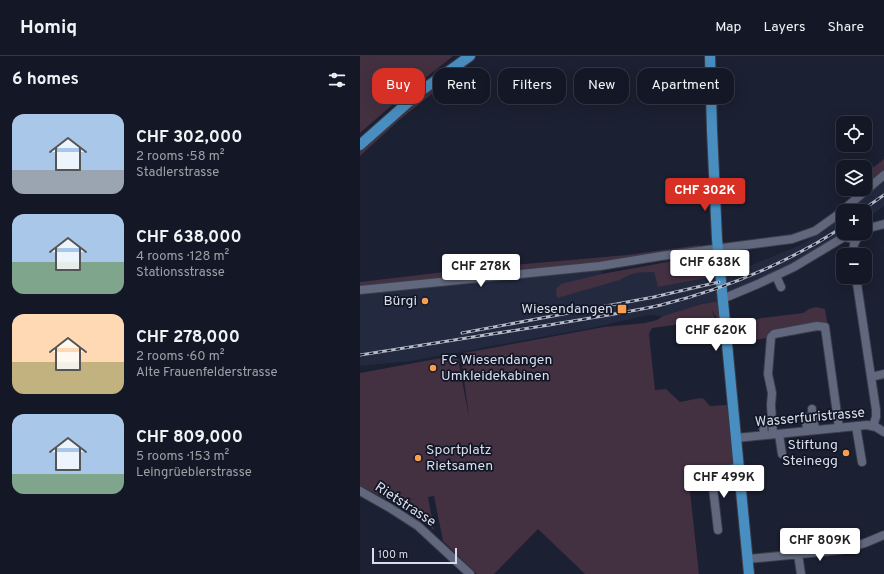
<!DOCTYPE html>
<html lang="en">
<head>
<meta charset="utf-8">
<style>
	:root { --surface:#141826; --page:#212532; --text:#f1f3f6; --muted:#9da0a7; --line:#333743; --accent:#d93025 }
	body { margin:0; font-family:Overpass,sans-serif; background:var(--page); color:var(--text); height:100vh; display:flex; flex-direction:column; font-size:15px; white-space:nowrap }
	* { box-sizing:border-box; margin:0 }
	p { font-size:13px; color:var(--muted) }
	.icon { flex:none; width:22px; height:22px; fill:none; stroke:currentColor; stroke-width:2; stroke-linecap:round; stroke-linejoin:round }
	.map { position:relative; flex:1; overflow:hidden }
	.panel { display:flex; flex-direction:column; background:var(--surface); width:360px }
	.panel>* { flex:none }
	.top-card { position:absolute; left:12px; top:12px; width:380px; height:36px; display:flex; gap:8px }
	.tools { position:absolute; left:476px; top:60px; display:grid; gap:8px }
	.tools a { display:grid; place-items:center; width:36px; height:36px; border-radius:8px; background:var(--surface); box-shadow:0 4px 16px #0002,0 0 0 1px var(--line); font-size:20px }
	.scale { position:absolute; left:12px; bottom:10px; width:85px; box-sizing:border-box; padding-left:4px; border:2px solid #d9dde9; border-top:0; font-size:11px; line-height:14px; white-space:nowrap; color:#d9dde9; -webkit-text-stroke:3px #121727; paint-order:stroke }
	.price { position:absolute; translate:-50% -34px; padding:0 9px; border-radius:4px; background:#fff; color:#222; font-size:13px; line-height:26px; filter:drop-shadow(0 1px 2px #0008) }
	.price::after { content:''; position:absolute; left:50%; top:24px; width:12px; height:9px; margin-left:-6px; background:inherit; clip-path:polygon(0 0,100% 0,50% 100%) }
	.price.active { background:var(--accent); color:#fff }
	ul { padding:0; list-style:none }
	li { display:flex; align-items:center; gap:12px; height:100px; padding:0 12px }
	li span { display:grid; place-items:center; flex:none; width:112px; height:80px; border-radius:12px; color:#555 }
	li>.icon { margin-inline-start:auto }
	span .icon { width:48px; height:48px; fill:#fffc; stroke-width:1 }
	li b { font-size:17px }
	h2 { display:flex; justify-content:space-between; align-items:center; height:48px; padding:0 12px; font-size:17px }
	.pill { padding:0 14px; border-radius:12px; background:var(--surface); box-shadow:0 4px 16px #0002,0 0 0 1px var(--line); font-size:14px; line-height:36px }
	.pill.active { background:var(--accent); color:#fff }
	header { display:flex; align-items:center; gap:24px; box-sizing:border-box; height:56px; padding:0 20px; background:var(--surface); border-bottom:1px solid var(--line) }
	header strong { font-size:19px }
	nav { display:flex; gap:22px; margin-inline-start:auto; font-size:14px }
	main { display:flex; flex:1; min-height:0 }
	.map>svg:first-child { display:block }
</style>
</head>
<body>
<header>
<strong>Homiq</strong>
<nav><a>Map</a><a>Layers</a><a>Share</a></nav>
</header>
<main>
<section class="panel">
<h2>6 homes<svg class="icon" aria-label="filters" viewBox="0 0 24 24"><path d="M4 7h16M4 17h16"/><circle cx="9" cy="7" r="2"/><circle cx="15" cy="17" r="2"/></svg></h2>
<ul>
<li><span style="background:linear-gradient(#a9c7e8 70%,#9aa5b1 0)"><svg class="icon" aria-label="home" viewBox="0 0 24 24"><path d="M3 11l9-7 9 7M6 9v11h12V9"/></svg></span><div><b>CHF 302,000</b><p>2 rooms · 58 m²</p><p>Stadlerstrasse</p></div></li>
<li><span style="background:linear-gradient(#a9c7e8 60%,#7fa58c 0)"><svg class="icon" aria-label="home" viewBox="0 0 24 24"><path d="M3 11l9-7 9 7M6 9v11h12V9"/></svg></span><div><b>CHF 638,000</b><p>4 rooms · 128 m²</p><p>Stationsstrasse</p></div></li>
<li><span style="background:linear-gradient(#ffd9b3 60%,#c2b280 0)"><svg class="icon" aria-label="home" viewBox="0 0 24 24"><path d="M3 11l9-7 9 7M6 9v11h12V9"/></svg></span><div><b>CHF 278,000</b><p>2 rooms · 60 m²</p><p>Alte Frauenfelderstrasse</p></div></li>
<li><span style="background:linear-gradient(#a9c7e8 75%,#7fa58c 0)"><svg class="icon" aria-label="home" viewBox="0 0 24 24"><path d="M3 11l9-7 9 7M6 9v11h12V9"/></svg></span><div><b>CHF 809,000</b><p>5 rooms · 153 m²</p><p>Leingrüeblerstrasse</p></div></li>
</ul>
</section>
<div class="map">
<svg width="524" height="518" viewBox="0 0 524 518">
	<rect width="100%" height="100%" fill="#1b2032"/>
	<path fill="#232a40" d="M524 125V150L505 164V155H488Z
		M483 159V177H487L448 200 412 219 367 236 359 245 342 248 303 260 288 259 231 272 51 305 0 310V234L240 210 242 218 344 201 357 223 438 190 467 173Z"/>
	<path fill="#433041" d="M0 0H92V1L46 37 0 77Z
		M89 21 90 25 84 28 38 65 0 100V95L24 73Z
		M524 103V115L505 131V118Z
		M340 189 337 192 325 197 0 234V226L110 213 267 199Z
		M313 205 325 210 351 205 356 220 298 231 294 216C280 216 272 216 260 224L197 242 196 233 201 228 242 218Z
		M359 245 365 273 358 269 356 261 351 253 355 262 356 270 330 274 329 267 292 272 289 278 295 334 306 333 320 346 340 342 344 343 350 350 367 349 374 413 328 417 339 518H225L178 473 134 518H117L83 485 74 440 68 441 74 474 36 446 58 442 32 446 0 430V317L92 300 96 301 98 303 109 361 101 301 104 297 244 271 285 267 297 264 303 260 342 248Z
		M456 251 465 253 468 271 465 274 378 286 377 268 394 265 401 262 443 257 449 253Z"/>
	<g fill="none" stroke-linecap="round" stroke-linejoin="round">
		<defs>
			<path id="minor" d="M505 173 524 168
				M493 199 494 188 500 177
				M416 220 421 231
				M496 221 516 354V361L513 370
				M0 234 240 210 301 200 432 183 455 175 476 160 524 119
				M367 241 398 228 434 211 484 181 496 183
				M511 321 524 318
				M452 353 455 374
				M446 361 447 375
				M403 367 404 379
				M496 370 502 406
				M413 378 411 349 412 337 408 318 411 281 414 278 457 270 465 271 479 372
				M419 378 422 398
				M376 382 507 369 516 371 524 376
				M0 435 30 452 58 470 110 518
				M358 474 351 415 378 412
				M438 498 441 518
				M388 503 481 494 505 487 524 479"/>
			<path id="major" d="M350 0 352 74 357 183 389 518
				M0 89 61 35 110 0"/>
		</defs>
		<use href="#minor" stroke="#393d4b" stroke-width="10"/>
		<use href="#major" stroke="#393d4b" stroke-width="12"/>
		<use href="#minor" stroke="#61687d" stroke-width="8"/>
		<use href="#major" stroke="#498ec1" stroke-width="10"/>
		<defs>
			<path id="rail" d="M501 155 524 139
				M102 277 294 241 359 226
				M0 299C59 290 117 280 176 271 217 264 260 258 301 249 365 233 427 207 483 171"/>
		</defs>
		<use href="#rail" stroke="#b5bac7" stroke-width="3"/>
		<use href="#rail" stroke="#121727" stroke-width="1.5" stroke-dasharray="4.5" stroke-linecap="butt"/>
	</g>
	<g fill="#fa9f4f" stroke="#121727" stroke-width="1.5">
		<circle cx="65" cy="245" r="4"/>
		<rect x="257" y="248" width="10" height="10" rx="2"/>
		<circle cx="73" cy="312" r="4"/>
		<circle cx="486" cy="397" r="4"/>
		<circle cx="58" cy="402" r="4"/>
	</g>
	<g text-anchor="middle" dominant-baseline="central" stroke-width="3.5" stroke-linejoin="round" paint-order="stroke">
		<g font-size="14" fill="#d9dde9" stroke="#121727" text-anchor="end">
			<text x="57" y="245">Bürgi</text>
			<text x="253" y="253">Wiesendangen</text>
			<text x="81" y="304" text-anchor="start">FC Wiesendangen<tspan x="81" dy="16">Umkleidekabinen</tspan></text>
			<text x="478" y="389">Stiftung<tspan x="478" dy="16">Steinegg</tspan></text>
			<text x="66" y="394" text-anchor="start">Sportplatz<tspan x="66" dy="16">Rietsamen</tspan></text>
		</g>
		<g font-size="14" fill="#d9dde9" stroke="#121727">
			<text transform="translate(450 362) rotate(-5)">Wasserfuristrasse</text>
			<text transform="translate(45 449) rotate(33)">Rietstrasse</text>
		</g>
	</g>
</svg>
<div class="tools">
<a><svg class="icon" aria-label="locate" viewBox="0 0 24 24"><circle cx="12" cy="12" r="6"/><path d="M12 2v4M12 18v4M2 12h4M18 12h4"/></svg></a>
<a><svg class="icon" aria-label="layers" viewBox="0 0 24 24"><path d="M12 4l9 5-9 5-9-5zM3 14l9 5 9-5"/></svg></a>
<a>+</a>
<a>−</a>
</div>
<div class="scale">100 m</div>
<b class="price active" style="left:345px;top:156px">CHF 302K</b>
<b class="price" style="left:350px;top:228px">CHF 638K</b>
<b class="price" style="left:121px;top:232px">CHF 278K</b>
<b class="price" style="left:356px;top:296px">CHF 620K</b>
<b class="price" style="left:364px;top:443px">CHF 499K</b>
<b class="price" style="left:460px;top:506px">CHF 809K</b>
<div class="top-card">
<a class="pill active">Buy</a>
<a class="pill">Rent</a>
<a class="pill">Filters</a>
<a class="pill">New</a>
<a class="pill">Apartment</a>
</div>
</div>
</main>
</body>
</html>
